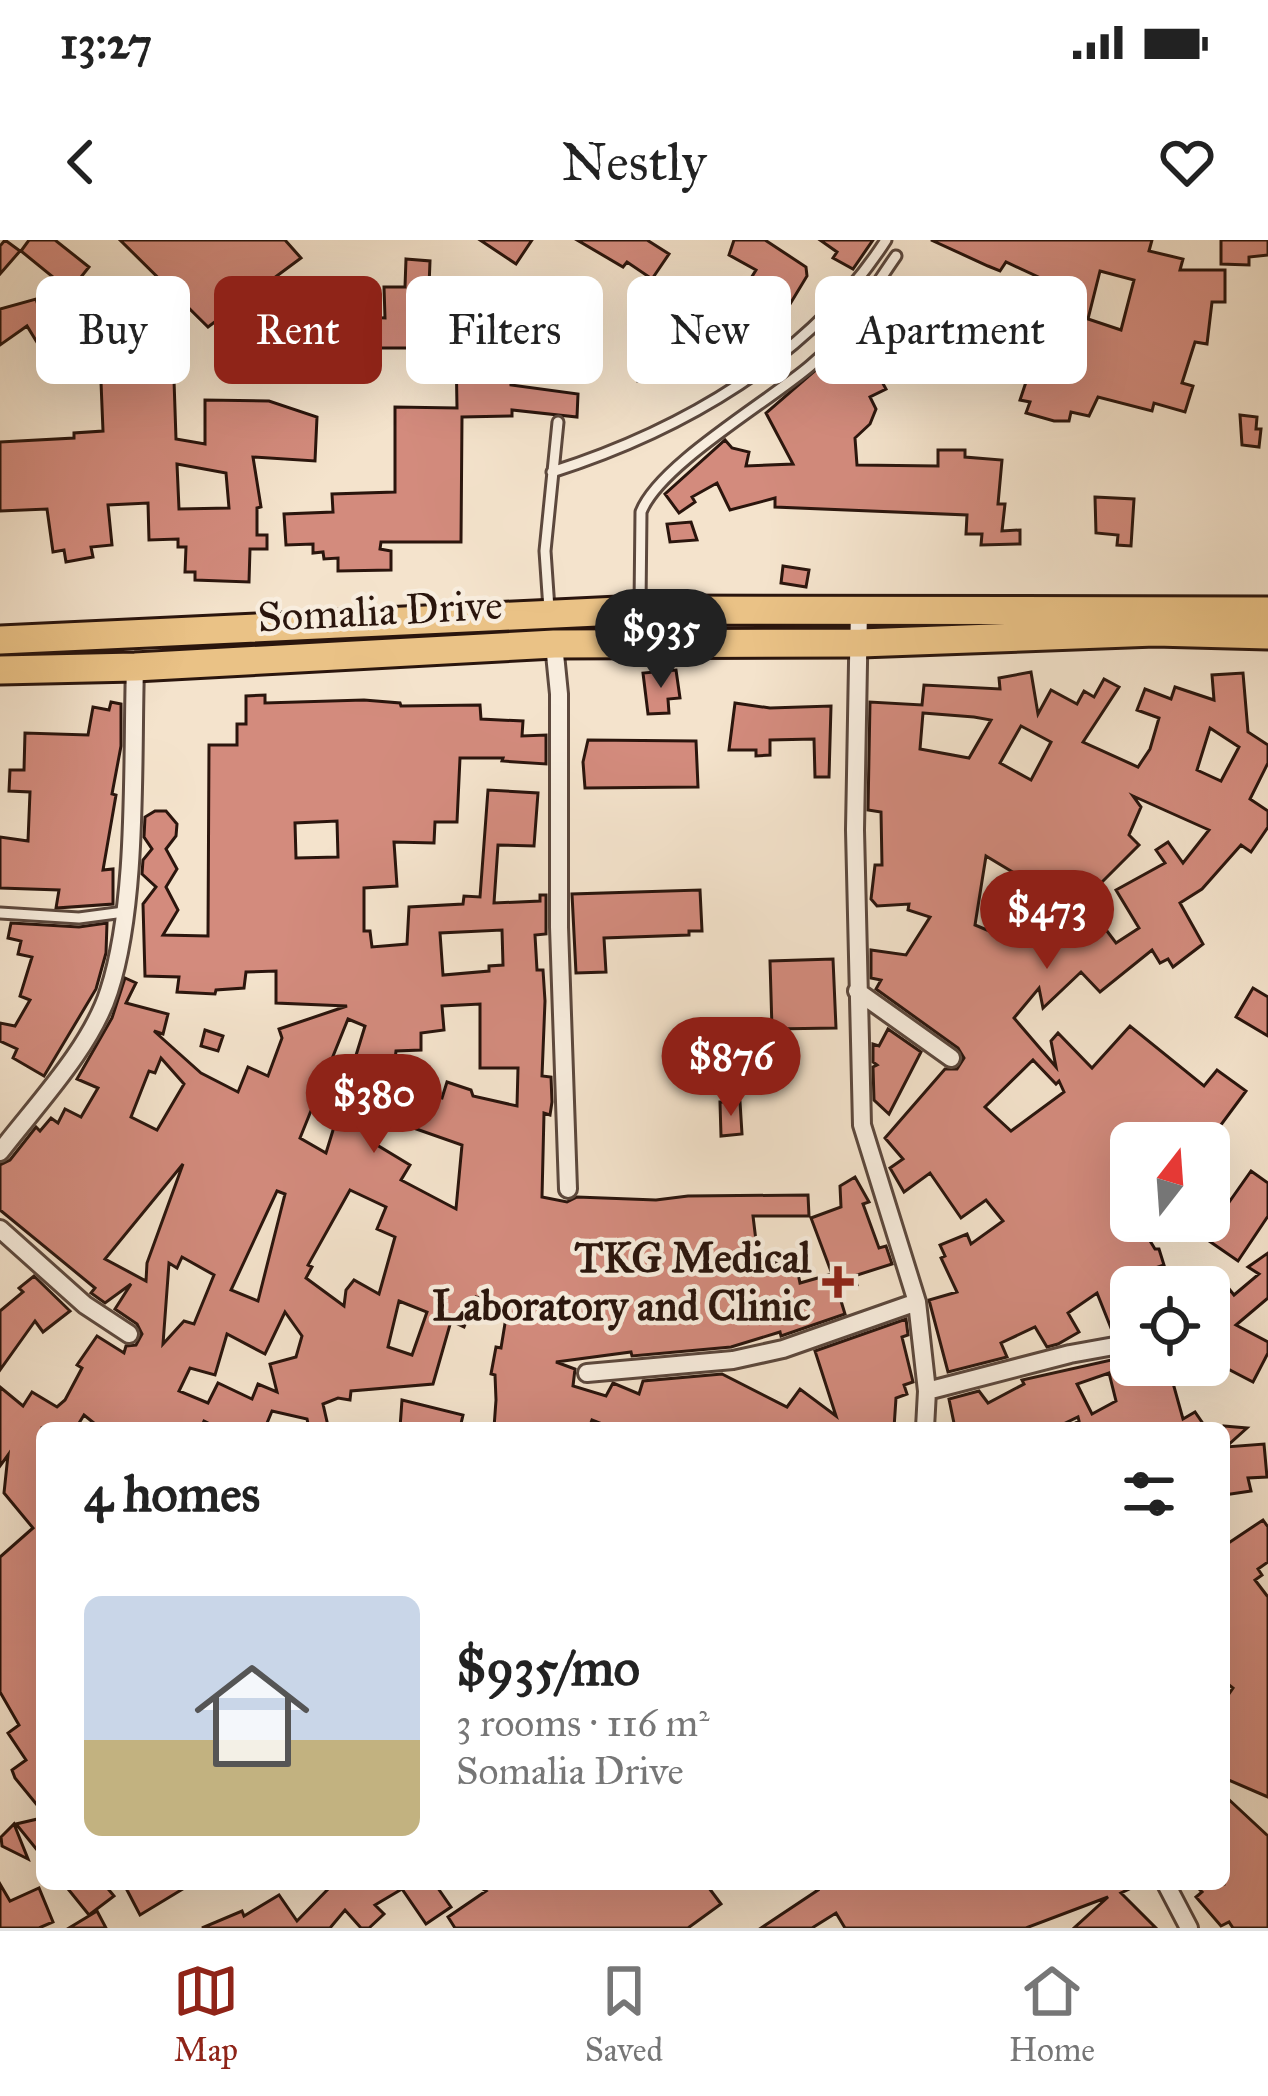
<!DOCTYPE html>
<html lang="en">
<head>
<meta charset="utf-8">
<style>
	:root { --surface:#fff; --page:#f2f2f2; --text:#222; --muted:#767676; --line:#e0e0e0; --accent:#8f2418 }
	body { margin:0; font-family:"IM FELL Great Primer",serif; background:var(--page); color:var(--text); height:100vh; display:flex; flex-direction:column; font-size:45px; white-space:nowrap }
	* { box-sizing:border-box; margin:0 }
	p { font-size:39px; color:var(--muted) }
	.icon { flex:none; width:66px; height:66px; fill:none; stroke:currentColor; stroke-width:2; stroke-linecap:round; stroke-linejoin:round }
	.map { position:relative; flex:1; overflow:hidden }
	.sheet { position:absolute; left:36px; top:1182px; width:1194px; height:468px; display:flex; flex-direction:column; background:var(--surface); border-radius:18px; box-shadow:0 12px 48px #0002 }
	.sheet>* { flex:none }
	.top-card { position:absolute; left:36px; top:36px; width:1197px; height:108px; display:flex; gap:24px }
	.needle { width:78px; rotate:17deg }
	.fabs { position:absolute; left:1110px; top:882px; display:grid; gap:24px }
	.fabs a { display:grid; place-items:center; width:120px; height:120px; border-radius:18px; background:var(--surface); box-shadow:0 12px 48px #0002; font-size:60px }
	.price { position:absolute; translate:-50% -102px; padding:0 27px; border-radius:42px; background:var(--accent); color:#fff; font-size:39px; line-height:78px; filter:drop-shadow(0 3px 6px #0008) }
	.price::after { content:''; position:absolute; left:50%; top:72px; width:36px; height:27px; margin-left:-18px; background:inherit; clip-path:polygon(0 0,100% 0,50% 100%) }
	.price.on { background:#222; color:#fff }
	ul { padding:0; list-style:none }
	li { display:flex; align-items:center; gap:36px; height:300px; padding:0 48px }
	li span { display:grid; place-items:center; flex:none; width:336px; height:240px; border-radius:18px; color:#555 }
	li>.icon { margin-inline-start:auto }
	span .icon { width:144px; height:144px; fill:#fffc; stroke-width:1 }
	li b { font-size:51px }
	h2 { display:flex; justify-content:space-between; align-items:center; height:144px; padding:0 48px; font-size:51px }
	.pill { padding:0 42px; border-radius:18px; background:var(--surface); box-shadow:0 12px 48px #0002; font-size:42px; line-height:108px }
	.pill.on { background:var(--accent); color:#fff }
	.status { display:flex; justify-content:space-between; align-items:center; height:84px; padding:0 60px; background:var(--surface); direction:ltr }
	.status svg { height:33px; fill:currentColor }
	header { display:flex; justify-content:space-between; align-items:center; height:156px; padding:0 48px; background:var(--surface); font-size:54px; font-weight:600 }
	.tabs { display:flex; justify-content:space-around; align-items:center; height:168px; border-top:3px solid var(--line); background:var(--surface); font-size:33px; color:var(--muted) }
	.tabs a { display:grid; justify-items:center; gap:6px }
	.tabs .on { color:var(--accent) }
	.map>svg:first-child { display:block }
</style>
</head>
<body>
<div class="status"><b>13:27</b><svg viewBox="0 0 49 12"><path d="M0 12V9h3v3zM5 12V6h3v6zM10 12V3h3v9zM15 12V0h3v12zM26 1h20v11H26zM47 4h2v5h-2z"/></svg></div>
<header><svg class="icon" aria-label="back" viewBox="0 0 24 24"><path d="M15 5l-7 7 7 7"/></svg>Nestly<svg class="icon" aria-label="heart" viewBox="0 0 24 24"><path d="M12 20l-8-8c-3-5 5-10 8-4 3-6 11-1 8 4z"/></svg></header>
<div class="map">
<svg width="1268" height="1688" viewBox="0 0 1268 1688">
	<rect width="100%" height="100%" fill="#f4e3cc"/>
	<filter id="stains"><feTurbulence type="fractalNoise" baseFrequency=".00167" numOctaves="4"/><feColorMatrix values="0 0 0 0 .2 0 0 0 0 .09 0 0 0 0 .02 0 0 0 .5 -.17"/></filter>
	<radialGradient id="worn" r=".72"><stop offset=".6" stop-color="#630" stop-opacity="0"/><stop offset="1" stop-color="#630" stop-opacity=".3"/></radialGradient>
	<path fill="#d38b7d" stroke="#2a150d" stroke-width="3" fill-rule="evenodd" d="M5 0 20 11 0 34V6Z
		M29 0H55L89 27 70 51 21 11Z
		M120 0H285L301 18 208 87Z
		M480 0H532L516 24Z
		M577 0H647L669 14 652 39 627 22 623 27Z
		M734 0H765L806 27 807 36 761 112 747 127H722V136L688 135V142L638 141 639 119 659 120 660 84 694 82V94L760 89 730 72 756 30 729 15Z
		M820 0H873L853 29 833 18 837 12Z
		M931 0H1152L1149 11 1183 19 1180 30H1225V62H1212L1207 104 1195 102 1182 143 1193 146 1185 172 1154 163 1152 171 1098 157 1089 176 1071 172 1069 181H1054L1026 173 1030 162 1020 160 1026 142 996 134 1000 119 1033 127 1044 101 1037 99 1046 71 1054 73 1060 47 1006 22 1000 31 988 26ZM1100 31 1134 40 1121 90 1088 79Z
		M1221 0H1268V15L1249 17V25L1221 24Z
		M406 19 430 21 429 47 444 46V51L509 50 510 103 560 102V116L510 117 511 145 578 154 577 177 512 170V176L462 177 461 302H381L380 309 391 311V330L338 331V318L324 319 323 312 313 313V304L286 305 284 274 333 272 332 254 395 252V167L457 168 456 108H374V114L341 113 342 76 385 78 384 47H405Z
		M305 40 341 51 334 77 297 66Z
		M898 41 910 53 900 61 918 84 950 101 937 127 892 101 869 76 881 66 876 61 881 55Z
		M36 59 43 81 64 67 82 95 46 117 27 86 0 105V69Z
		M94 81 117 88 109 117 86 111Z
		M862 105 886 149 870 157 876 169 870 184 855 198 857 225 938 226V210H965V217L1002 220 998 264H1005L1002 291 1020 290V304L981 305 982 294H966L967 275 775 267V258L730 270 717 243 692 257 695 262 679 273 665 254 725 200 732 208 749 212 746 226 793 224 766 173 841 108 845 114Z
		M174 140 176 199 205 204V160L269 161 317 177 315 221 253 217 261 267 257 268V295H267V309H250L249 342 195 340V332H185L186 307H178V299L149 300 148 263 108 265 112 305 91 307 93 317 66 322 64 310 53 312 47 269 0 271V202L74 198V193L103 191 101 142ZM177 224 226 233 229 268 179 269Z
		M1240 175 1257 177 1256 189H1261L1259 207 1242 205Z
		M1095 257 1134 259 1131 306 1117 305 1118 295 1096 293Z
		M691 282 697 300 670 302 667 284Z
		M783 326 809 330 806 347 781 343Z
		M676 430 680 458 668 459 669 473 648 474 643 433Z
		M1031 432 1038 474 1051 450 1077 464 1084 451 1094 457 1104 439 1119 447 1083 502 1138 527 1150 509 1159 478 1137 470 1145 449 1171 459 1175 447 1214 460 1212 435 1243 433 1248 492 1268 505V523L1250 559 1268 571V587L1251 612 1241 605 1202 649 1180 663 1203 704 1173 727 1168 719 1160 723 1152 710 1100 752 1081 732 1043 768 1039 748 1014 778 1056 827 1051 801 1058 793 1092 828 1130 786 1204 846 1217 830 1246 851 1215 893 1203 884 1188 903H1131V996L1144 991 1155 1009H1159L1164 1025 1132 1036 1138 1047H1131V1090L1113 1093 1097 1053 1068 1073 1079 1092 1058 1104 1047 1107 1035 1087 1001 1103 1007 1117 948 1132 929 1060 957 1052 941 1018 945 1016 940 1005 967 994 971 1004 1003 981 986 960 961 978 930 933 904 952 890 928 903 919 885 898 945 829H957L964 818 958 808 876 749 881 740 871 738V710L906 715 930 677 908 670 909 664 877 666 871 659 875 625H882L881 572 868 570 870 462 922 465 924 445 1000 449 999 438ZM923 473 974 477 991 480 969 518 920 509ZM1021 486 1051 502 1031 540 1000 523ZM1210 488 1239 507 1221 541 1197 530ZM1133 556 1209 590 1183 623 1168 602 1156 610 1165 623 1116 650 1139 688 1116 703 1088 666 1069 675 1139 605 1129 595 1141 567ZM986 616 1024 639 1006 698 975 685ZM1033 820 1056 844 1059 841 1064 852 1011 891 985 867Z
		M265 455V463L364 460 400 463 401 466 480 465 481 479 523 481 522 496 546 495V524L502 521 503 518H460L457 582H435L434 603 394 602 397 646 364 648V691H370L372 707 407 704 409 667 463 664 464 656 480 657 488 550 538 553 534 606 498 605 494 663 540 661V655H546V694L535 695 537 730H543L545 761 542 836 551 837 552 862 550 875 544 873 542 957 567 962 577 957 656 960 688 956 808 955 809 976H753L759 1026 795 1019 800 1043 832 1034 811 978 841 967 840 946 855 937 869 962 863 964 879 1008 886 1006 892 1024 854 1036 857 1045 838 1051 845 1074 781 1096 780 1092 731 1107 632 1116 631 1112 556 1122 575 1129 573 1146 606 1156 613 1143 639 1154 643 1141 722 1134 787 1167 800 1149 836 1176 815 1111 906 1079 908 1095 902 1097 913 1142 904 1145 907 1154 896 1158 894 1188H612L592 1180 589 1188H494L496 1160 495 1135 491 1134 496 1107 501 1108 508 1065 476 1057 464 1087 451 1081 433 1144 351 1151 350 1160 338 1158 323 1164 328 1186 309 1188 307 1179 272 1171 265 1188H218L204 1181 201 1188H100L84 1175 76 1188H42V1571L15 1538 12 1530 26 1520 8 1493 19 1485 0 1452V1317L33 1288 4 1253 8 1215 0 1226V1147L23 1166 32 1152 57 1167 65 1160 82 1128 77 1125 97 1096 124 1113 126 1106 136 1105 142 1094 137 1084 115 1069 131 1044 105 1063 91 1053 95 1048 0 970V925L10 920 36 887 40 891 51 878 58 883 65 869 81 877 98 848 77 839 112 778 125 738 136 743 126 763 168 774 163 794 154 791 201 833 238 852 248 827 268 836 282 798 279 789 347 766 276 763V731L246 732 244 748 216 750 215 754 177 752 179 737 145 736 143 664 156 647 142 634 143 620 152 609 144 597 145 577 155 571H166L177 584 176 596 166 609 177 629 166 647 178 670 163 695 208 696 209 505H237V484H246V456ZM337 581 338 617 296 618 295 583ZM502 690 503 725 489 726V731L443 735 440 693ZM480 764V828H518L517 866 473 856 471 850 447 842 442 858 392 846 396 811 421 810V793L444 790 442 766ZM348 779 365 786 326 913 300 898ZM161 818 184 844 157 890 131 877 149 831 155 833ZM385 878 462 905 456 969 401 940 410 925 377 905ZM183 924 147 1023 146 1041 105 1019ZM350 950 386 967 377 989 395 997 379 1054 354 1040 346 1050 344 1066 306 1038 312 1027 308 1025ZM277 951 285 954 258 1061 231 1050ZM182 1017 214 1035 194 1084 184 1081 163 1104 169 1023 177 1028ZM399 1061 427 1072 412 1115 388 1107ZM285 1072 302 1096 296 1117 270 1124 277 1152 258 1144 252 1159 218 1143 208 1163 179 1151 190 1128 215 1135 227 1094 265 1114Z
		M111 462 121 464V506L112 554 116 555 103 630 113 629V664L56 668 59 650 0 648V597L28 601 30 552 9 551 10 530H24L25 493 88 495 93 467 109 470Z
		M735 463 770 468 831 466 829 537H815L814 499 770 500V515L756 516V510H729Z
		M588 500 696 501 698 547 585 548 583 522Z
		M700 650 702 691H689V695L604 698 606 732 576 733 572 654Z
		M11 683 79 687 107 683 106 713 96 749 44 836 13 818 17 809 0 801V783L15 786 30 760 20 756 32 717 18 714 21 701 8 698Z
		M833 719 836 788 772 789 770 721Z
		M1253 748 1268 757V796L1236 777Z
		M888 789 921 812 889 874 874 860 873 827 877 825 873 822V804L879 806Z
		M205 790 223 796 218 811 201 806Z
		M720 862H740L742 894 721 896Z
		M1251 931 1268 943V976L1238 1021 1199 994 1207 981 1213 985Z
		M1268 1013V1058L1236 1085 1268 1102V1113L1253 1142 1209 1119V1072L1230 1050 1234 1055 1259 1034 1248 1027Z
		M34 1036 70 1071 43 1092 35 1081 0 1130V1071L23 1052 19 1048Z
		M1129 1116 1131 1125H1168L1183 1179 1195 1172 1206 1188H1066L1079 1181 1078 1177 1055 1188H955L949 1159 979 1151 988 1163 1024 1144 1022 1140ZM1109 1133 1116 1161 1092 1174 1077 1144Z
		M402 1160 463 1175 460 1188H400Z
		M1224 1186 1247 1188 1226 1207 1264 1204 1267 1237 1248 1238 1251 1251 1224 1255Z
		M1263 1280 1268 1287V1322L1258 1329 1262 1335 1255 1340 1268 1357V1557L1224 1538V1461L1233 1448 1224 1441V1306Z
		M1224 1555 1268 1596V1688H1233L1229 1682 1221 1686 1196 1657 1202 1652 1194 1644H1224Z
		M42 1578V1616L16 1584Z
		M14 1584 28 1619 2 1606 1 1597Z
		M0 1644 10 1661 39 1648 53 1682 39 1688H0Z
		M64 1644H104L114 1656 89 1675Z
		M137 1644H191L140 1675 127 1650Z
		M333 1644H435L451 1667 426 1684 402 1649 375 1665 384 1674 369 1688H361L345 1670 330 1688H202L242 1671 244 1676 279 1655 297 1681Z
		M475 1644H706L721 1664 688 1688H455L448 1677 486 1651Z
		M814 1644H1140L1121 1653 1156 1688H1074L1108 1657 1026 1688H845L836 1673 812 1688H761L818 1650Z
		M97 1671 106 1688H69Z"/>
	<g fill="none" stroke-linecap="round" stroke-linejoin="round">
		<defs>
			<path id="service" d="M552 232C681 191 811 117 886 0
				M640 365 641 272C659 225 768 162 810 126 845 97 870 53 896 16
				M549 369 545 311 558 182
				M0 673 79 678 124 672"/>
			<path id="minor" d="M859 368 855 590 862 885 917 1062 927 1151 925 1188
				M554 404 559 454V687L568 949
				M857 751 951 818
				M0 912C36 865 91 808 109 751 138 662 132 523 135 427
				M0 989 85 1065 129 1094
				M587 1133 733 1120 783 1109 917 1062
				M927 1151 1070 1114 1131 1103
				M1166 1644 1189 1688"/>
			<path id="primary" d="M0 400 640 370 1268 371
				M0 430 135 427 554 404 861 403 1155 392 1268 395"/>
		</defs>
		<use href="#service" stroke="#5c483d" stroke-width="15"/>
		<use href="#minor" stroke="#5c483d" stroke-width="22"/>
		<use href="#primary" stroke="#2a150d" stroke-width="33"/>
		<use href="#service" stroke="#f8edde" stroke-width="9"/>
		<use href="#minor" stroke="#f8edde" stroke-width="16"/>
		<use href="#primary" stroke="#eac286" stroke-width="27"/>
	</g>
	<path fill="#8f2418" stroke="#f8edde" stroke-width="4.5" d="M832 1024h12v12h12v12h-12v12h-12v-12h-12v-12h12z"/>
	<g text-anchor="middle" dominant-baseline="central" stroke-width="9" stroke-linejoin="round" paint-order="stroke">
		<g font-size="42" fill="#2a150d" stroke="#f8edde">
			<text transform="translate(380 371) rotate(-3)">Somalia Drive</text>
		</g>
		<g font-size="42" font-weight="bold" fill="#2a150d" stroke="#f8edde" text-anchor="end">
			<text x="811" y="1018">TKG Medical<tspan x="811" dy="48">Laboratory and Clinic</tspan></text>
		</g>
	</g>
	<rect width="100%" height="100%" filter="url(#stains)"/>
	<rect width="100%" height="100%" fill="url(#worn)"/>
</svg>
<div class="fabs">
<a><svg class="needle" viewBox="-14 -14 28 28"><path d="M0-13l5 13h-10z" fill="#e53935"/><path d="M0 13l5-13h-10z" fill="#767676"/></svg></a>
<a><svg class="icon" aria-label="locate" viewBox="0 0 24 24"><circle cx="12" cy="12" r="6"/><path d="M12 2v4M12 18v4M2 12h4M18 12h4"/></svg></a>
</div>
<b class="price on" style="left:661px;top:451px">$935</b>
<b class="price" style="left:1047px;top:732px">$473</b>
<b class="price" style="left:731px;top:879px">$876</b>
<b class="price" style="left:374px;top:916px">$380</b>
<div class="top-card">
<a class="pill">Buy</a>
<a class="pill on">Rent</a>
<a class="pill">Filters</a>
<a class="pill">New</a>
<a class="pill">Apartment</a>
</div>
<section class="sheet">
<h2>4 homes<svg class="icon" aria-label="filters" viewBox="0 0 24 24"><path d="M4 7h16M4 17h16"/><circle cx="9" cy="7" r="2"/><circle cx="15" cy="17" r="2"/></svg></h2>
<ul>
<li><span style="background:linear-gradient(#c9d6e8 60%,#c2b280 0)"><svg class="icon" aria-label="home" viewBox="0 0 24 24"><path d="M3 11l9-7 9 7M6 9v11h12V9"/></svg></span><div><b>$935/mo</b><p>3 rooms · 116 m²</p><p>Somalia Drive</p></div></li>
</ul>
</section>
</div>
<nav class="tabs">
<a class="on"><svg class="icon" aria-label="map" viewBox="0 0 24 24"><path d="M3 6l6-2 6 2 6-2v14l-6 2-6-2-6 2zM9 4v14M15 6v14"/></svg>Map</a>
<a><svg class="icon" aria-label="saved" viewBox="0 0 24 24"><path d="M7 4h10v16l-5-4-5 4z"/></svg>Saved</a>
<a><svg class="icon" aria-label="home" viewBox="0 0 24 24"><path d="M3 11l9-7 9 7M6 9v11h12V9"/></svg>Home</a>
</nav>
</body>
</html>
